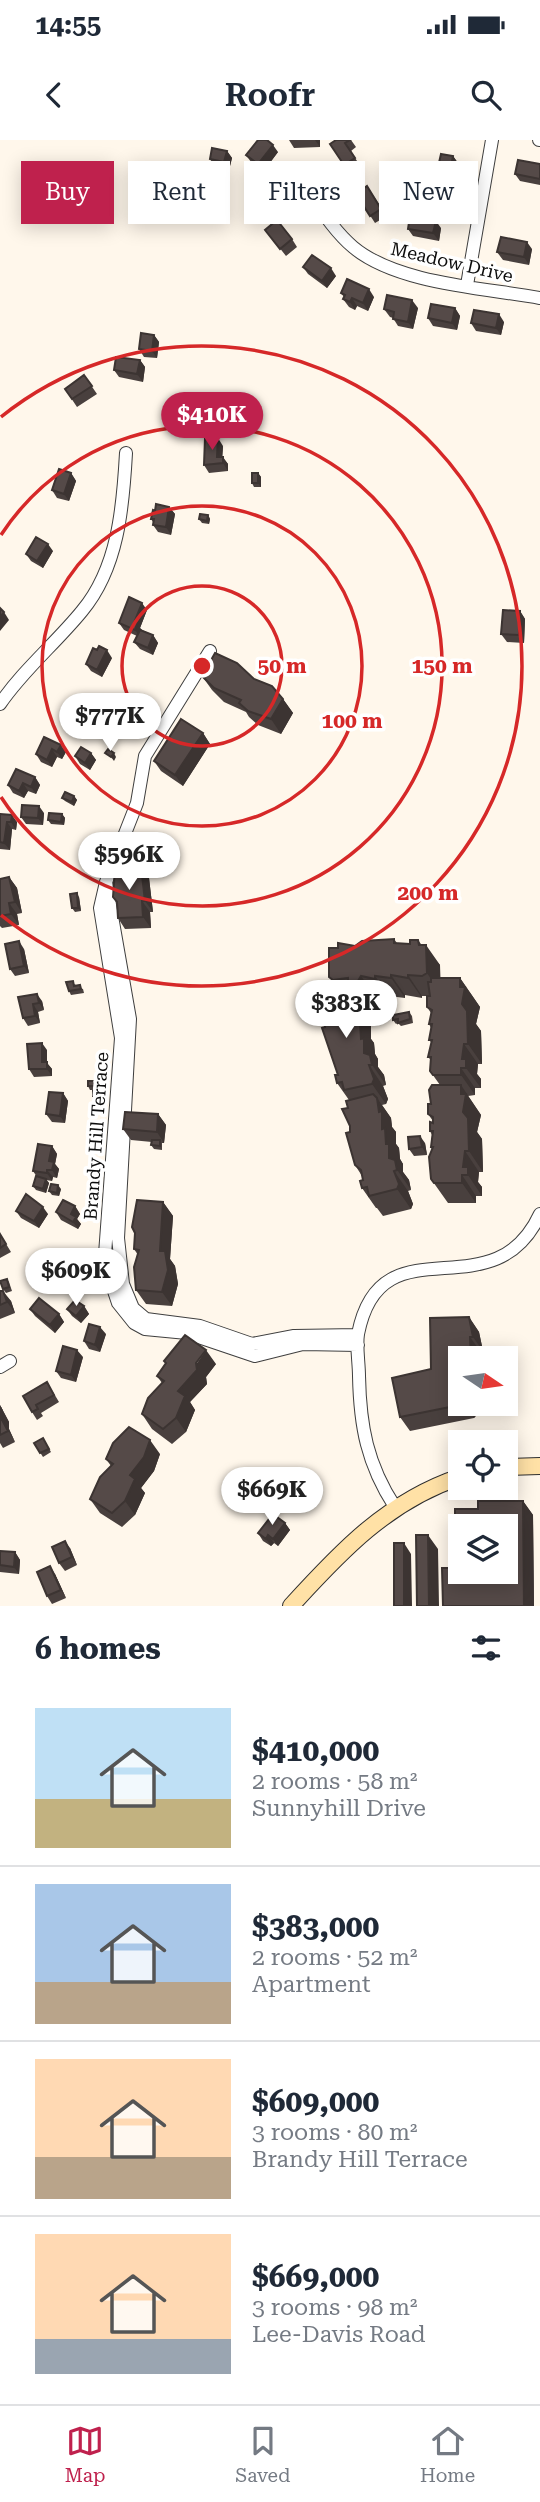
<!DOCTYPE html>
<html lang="en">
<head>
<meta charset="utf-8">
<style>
	:root { --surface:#fff; --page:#f2f2f3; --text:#1f2937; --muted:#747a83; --line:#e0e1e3; --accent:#bf214d }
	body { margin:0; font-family:"Roboto Serif",serif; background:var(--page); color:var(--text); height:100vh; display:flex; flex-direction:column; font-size:26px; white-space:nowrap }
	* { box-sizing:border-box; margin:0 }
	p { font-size:23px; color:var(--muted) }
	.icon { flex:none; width:38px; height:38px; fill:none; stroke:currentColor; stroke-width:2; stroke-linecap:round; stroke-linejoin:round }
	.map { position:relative; height:1466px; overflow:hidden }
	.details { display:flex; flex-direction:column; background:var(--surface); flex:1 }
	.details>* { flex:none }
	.guide { position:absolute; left:21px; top:21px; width:499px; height:63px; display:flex; gap:14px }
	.needle { width:46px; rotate:103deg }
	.tools { position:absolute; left:448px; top:1206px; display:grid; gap:14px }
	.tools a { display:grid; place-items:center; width:70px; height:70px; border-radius:0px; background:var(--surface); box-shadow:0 4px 18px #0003; font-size:35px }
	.price { position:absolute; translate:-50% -60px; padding:0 16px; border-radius:24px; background:#fff; color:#222; font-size:23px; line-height:46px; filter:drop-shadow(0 2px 4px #0008) }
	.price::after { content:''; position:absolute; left:50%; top:42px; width:21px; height:16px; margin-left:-10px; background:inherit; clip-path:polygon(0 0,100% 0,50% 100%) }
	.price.current { background:var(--accent); color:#fff }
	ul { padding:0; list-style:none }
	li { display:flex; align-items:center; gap:21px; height:175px; padding:0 35px }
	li+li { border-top:2px solid var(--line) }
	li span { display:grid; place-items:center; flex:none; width:196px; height:140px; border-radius:0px; color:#555 }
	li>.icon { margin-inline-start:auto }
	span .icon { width:84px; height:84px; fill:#fffc; stroke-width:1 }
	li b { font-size:30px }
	h2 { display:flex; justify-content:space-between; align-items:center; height:84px; padding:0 35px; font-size:30px }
	.tag { padding:0 24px; border-radius:0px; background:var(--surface); box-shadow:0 4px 18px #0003; font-size:24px; line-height:63px }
	.tag.current { background:var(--accent); color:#fff }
	.status { display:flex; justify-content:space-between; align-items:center; height:49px; padding:0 35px; background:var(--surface); direction:ltr }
	.status svg { height:19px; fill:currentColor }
	header { display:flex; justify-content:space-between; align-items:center; height:91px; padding:0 35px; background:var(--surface); font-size:32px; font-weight:600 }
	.menu { display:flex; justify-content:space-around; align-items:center; height:98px; border-top:2px solid var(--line); background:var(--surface); font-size:19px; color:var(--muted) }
	.menu a { display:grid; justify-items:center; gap:4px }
	.menu .current { color:var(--accent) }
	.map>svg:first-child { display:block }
</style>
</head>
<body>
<div class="status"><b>14:55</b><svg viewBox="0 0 49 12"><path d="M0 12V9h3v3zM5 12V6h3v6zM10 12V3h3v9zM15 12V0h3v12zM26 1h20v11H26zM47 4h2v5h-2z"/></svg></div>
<header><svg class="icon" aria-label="back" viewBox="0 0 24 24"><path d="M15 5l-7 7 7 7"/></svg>Roofr<svg class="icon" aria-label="search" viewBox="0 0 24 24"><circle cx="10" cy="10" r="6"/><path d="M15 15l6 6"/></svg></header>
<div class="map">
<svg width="540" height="1466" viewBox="0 0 540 1466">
	<rect width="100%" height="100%" fill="#fff7eb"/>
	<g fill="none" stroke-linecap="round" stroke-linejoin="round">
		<defs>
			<path id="street" d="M539 0H540
				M306 48C320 68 334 91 353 107 397 144 485 148 540 158
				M467 145 492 0
				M0 564C23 530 56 503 82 471 118 428 123 368 126 313
				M106 742 137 663 145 616 210 511
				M358 1195 294 1196 252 1204 200 1186 146 1179 133 1168 123 1144 118 1098 130 879 106 742 100 768 121 898 105 1114 107 1130 118 1163 134 1183 145 1189 187 1193 255 1216 303 1204 358 1205
				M0 1227 10 1221
				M395 1367C367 1324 360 1286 359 1236 359 1223 356 1207 358 1194 381 1077 493 1176 540 1074"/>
			<path id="secondary" d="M506 1327 540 1326
				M291 1466C341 1411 388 1361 460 1337"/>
		</defs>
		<use href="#street" stroke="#3f3f3f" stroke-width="14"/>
		<use href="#secondary" stroke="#2e2e2e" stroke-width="18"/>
		<use href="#street" stroke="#fff" stroke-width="12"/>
		<use href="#secondary" stroke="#ffe1a6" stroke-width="16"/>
	</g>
	<path fill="#49403e" d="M289 0H320V7L294 8Z
		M351 0 356 7 351 11 360 26 349 33 330 4Z
		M227 11 232 18 229 30 215 27 210 19Z
		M278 12 263 32 251 22 246 15Z
		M453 16 458 23 454 46 441 44 436 36Z
		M540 24V45L520 41 515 34Z
		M260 41 265 49 270 74 257 77 252 70Z
		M367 46 387 76 375 83 356 54Z
		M441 88 439 101 413 96 408 89Z
		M271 97 292 99 297 107 286 116Z
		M532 109 529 125 503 120 497 112Z
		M303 127 336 136 327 148 308 134Z
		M341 153 374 157 368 171 357 166 355 170 349 167 343 159 344 157Z
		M418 168 413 189 398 186 393 178 390 177 384 169Z
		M455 168 460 176 457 190 433 186 428 178Z
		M504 182 501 195 476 191 471 183Z
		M154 195 159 202 157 218 144 217 139 209Z
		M140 220 145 227 143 242 119 237 114 230Z
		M84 235 97 254 77 267 65 249Z
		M223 306 222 317 228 324V331L209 333 204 325Z
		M71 333 76 341 69 361 57 358 52 350Z
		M258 333 261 337V347H254L252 343Z
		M169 367 175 374 171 395 158 392 153 385V382L151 379 155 371Z
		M208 375 210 379 209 384 202 383 199 379Z
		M53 411 43 428 31 421 26 414Z
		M147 470 140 488 142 490 153 495 158 503 153 515 140 509 134 502 137 496 124 490 119 483Z
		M520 471 525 479 524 503 507 502 501 494Z
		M112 518 102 537 91 531 86 524Z
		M202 536 254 539 283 559 293 573 281 594 258 585 249 577 246 572 224 562 212 550Z
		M81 561 103 581 101 585 95 581 86 594 74 585 68 578Z
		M105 567 127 569 120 580 110 574Z
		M203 593 210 604 183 646 161 631 154 621Z
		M44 597 66 612 62 619 57 617 52 627 41 622 36 614Z
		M91 613 96 620 90 630 80 624 75 616Z
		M35 637 40 645 36 654 28 651 24 658 13 653 8 645Z
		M74 656 77 660 74 666 65 661 62 658Z
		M44 673 43 685 26 684 21 677Z
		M0 674 17 682 16 690 12 689 10 710 0 709Z
		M62 674 65 678 64 685 51 684 48 680Z
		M9 737 17 748 22 773 17 774 19 785 2 788 0 786V739Z
		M149 738 153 772H150L151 788 125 789 118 778Z
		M79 757 81 771 75 772 72 768Z
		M394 799 397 803 422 805 440 825V838H460L480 867 476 884 481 891 482 924H478L477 934 481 939V948H475V955L468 956 481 975 477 992 482 999 483 1032H479L478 1042 482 1047V1056H476V1063H448L431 1039 432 1010 431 1007 432 995 430 991 433 981 428 974 431 964 440 945 430 931 431 920 428 917 432 903 429 900 431 888 429 884 431 873 427 867 430 856H422V858L405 855V858L389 856V859L375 856 373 861H362L360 858 357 859 366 873 367 881 371 886V899L374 903 375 914 378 919V927L384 935 386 945 383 946 388 959 386 964 382 965 391 978 392 987 396 992V1004L399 1008 400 1019 403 1024V1032L409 1040 411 1050 408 1051 413 1064 411 1069 383 1076 377 1068H376L362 1048 363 1040 362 1036 355 1025 348 968 349 960 337 943 338 935 324 880 319 873 323 863 339 851 329 837 338 808Z
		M24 809 29 833 15 836 10 829Z
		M75 844 76 846 83 849 84 853 71 855 69 851Z
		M18 857 42 861 44 870 38 872 40 883 28 886 23 878Z
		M409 872 412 876 413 883 401 886 398 883 396 884 393 880Z
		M47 910V923L52 929V936L34 937 29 929Z
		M101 945 100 950 102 953 101 960H96L93 956V950H90L88 946Z
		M63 953 68 961 65 983 52 982 46 974Z
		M158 974 166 985 164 1003H162V1010L154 1009 151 1005 152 1002 131 1000 123 989Z
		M425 1003 427 1015 414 1016 409 1009Z
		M52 1006 57 1014 55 1024 59 1029 57 1038 53 1037 52 1041 46 1040 49 1043 46 1053 36 1050 33 1046 37 1037 33 1031Z
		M61 1049 59 1056 52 1055 49 1051Z
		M163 1062 173 1076 170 1119 175 1126 178 1144 172 1166 146 1164 136 1150 138 1115 134 1109Z
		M75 1066 80 1074 77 1079 81 1084 78 1089 61 1080 56 1072Z
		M16 1071 48 1074 39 1088 21 1078Z
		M0 1094 11 1112 0 1118Z
		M7 1139 9 1142 12 1151 6 1153 3 1149Z
		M0 1151 11 1161 15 1173 0 1179Z
		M84 1166 89 1174 81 1183 72 1176 67 1169Z
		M30 1169 59 1174 64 1182 55 1193 35 1176Z
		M469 1177 479 1192 483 1211H480V1218H460V1264H482V1269L474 1278 410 1291 400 1277 431 1229Z
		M106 1194 100 1212 89 1209 84 1201Z
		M83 1217 76 1242 61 1238 56 1231Z
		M164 1221 216 1224 206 1237 207 1244 190 1262 195 1270 186 1292 172 1304 152 1289 142 1274 162 1243 157 1236 166 1223Z
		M47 1242 59 1262 41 1273 43 1276 37 1280 32 1272Z
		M0 1265 9 1282V1289L15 1302 3 1308 0 1303Z
		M43 1298 51 1312 43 1317 34 1303Z
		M160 1314 154 1331 141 1348 145 1353 135 1375 122 1387 100 1373 90 1359 111 1326 106 1319Z
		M269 1350 274 1358 264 1371 249 1363 244 1356Z
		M523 1361 533 1375 534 1466H443L460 1432 506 1386H460V1392L455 1384 478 1369Z
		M285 1383 290 1390 278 1406 274 1403 271 1406 263 1401 258 1393Z
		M70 1408 77 1425 65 1431 59 1423Z
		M0 1411 15 1412 20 1420 19 1434 0 1432Z
		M55 1434 66 1458 52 1464 47 1456Z"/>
	<path fill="#3c3432" d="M315 0H320V7Z
		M273 5 278 12 263 32 258 24Z
		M227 11 232 18 229 30 224 22Z
		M453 16 458 23 454 46 449 39Z
		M260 41 265 49 270 74 265 67Z
		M436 81 441 88 439 101 433 93Z
		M527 102 532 109 529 125 524 117Z
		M331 128 336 136 327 148 322 141Z
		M369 149 374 157 368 171 363 163Z
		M352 158 357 166 355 170 350 162Z
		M412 160 418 168 413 189 408 182Z
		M455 168 460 176 457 190 452 183Z
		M499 174 504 182 501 195 496 188Z
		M154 195 159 202 157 218 152 211Z
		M140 220 145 227 143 242 137 234Z
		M218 298 223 306 222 324 217 317Z
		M223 317 228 324V331L223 323Z
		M71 333 76 341 69 361 64 354Z
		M258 333 261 337V347L258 343Z
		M169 367 175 374 171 395 166 387Z
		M208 375 210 379 209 384 207 381Z
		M48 404 53 411 43 428 37 421Z
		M142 463 147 470 140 488 143 491 140 497 135 490 134 483Z
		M520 471 525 479 524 503 519 495Z
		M4 472 9 480 0 491V477Z
		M153 495 158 503 153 515 148 508Z
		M107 510 112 518 102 537 97 530Z
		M283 559 293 573 281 594 271 579Z
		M101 561 104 565 99 573 96 569Z
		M122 562 127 569 120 580 115 573Z
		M90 574 95 581 86 594 81 587Z
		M98 574 103 581 101 585 95 578Z
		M203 593 210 604 183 646 175 635Z
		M61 605 66 612 62 619 57 612Z
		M52 609 57 617 52 627 47 620Z
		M91 613 96 620 90 630 85 623Z
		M114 613 116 617 114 621 111 617Z
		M35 637 40 645 36 654 31 647Z
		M23 643 28 651 24 658 19 651Z
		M74 656 77 660 74 666 72 662Z
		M39 666 44 673 43 685 38 678Z
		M62 674 65 678 64 685 61 682Z
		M12 675 17 682 16 690 11 682Z
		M7 682 12 689 10 710 4 703Z
		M141 727 149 738 153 772 145 761Z
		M9 737 17 748 22 773 15 762Z
		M77 753 79 757 81 771 78 768Z
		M142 761 150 772 151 788 143 777Z
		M9 763 17 774 19 785 11 774Z
		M418 800 426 811V805L440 825 441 854 427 833 419 805Z
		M19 801 24 809 29 833 24 826Z
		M391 835 405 855V858L391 838Z
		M408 835 422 856V858L408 838Z
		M361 836 375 856 373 861 358 841Z
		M375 836 389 856V859L375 839Z
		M460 838 480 867 476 884 481 891 482 924 468 904 462 864Z
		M352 853 366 873 367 881 371 886V899L374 903 375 914 378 919V927L384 935 386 945 364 913 357 884Z
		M37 854 42 861 44 870 39 863Z
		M33 864 38 872 40 883 35 876Z
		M42 903 47 910V923L52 929V936L42 922Z
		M464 904 478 924 477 934 481 939V948L466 928 462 919Z
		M369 925 383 946 388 959 386 964 372 944Z
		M461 928 475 948V955L461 935Z
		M461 945 481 975 477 992 482 999 483 1032 469 1011 463 972Z
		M63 953 68 961 65 983 60 976Z
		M377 958 391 978 392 987 396 992V1004L399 1008 400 1019 403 1024V1032L409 1040 411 1050 389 1018 382 989Z
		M158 974 166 985 164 1003 157 992Z
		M420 996 425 1003 427 1015 422 1007Z
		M52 1006 57 1014 55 1024 59 1029 57 1038 52 1030 49 1021Z
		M465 1011 479 1032 478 1042 482 1047V1056L468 1035 463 1027Z
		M47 1030 53 1037 52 1041 47 1033Z
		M394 1031 408 1051 413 1064 411 1069 397 1049Z
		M462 1035 476 1056V1063L462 1043Z
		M46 1039 49 1043 46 1053 43 1049Z
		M58 1045 61 1049 59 1056 57 1053Z
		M163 1062 173 1076 170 1119 175 1126 178 1144 172 1166 162 1152 160 1111Z
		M75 1066 80 1074 77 1079 81 1084 78 1089 73 1082 71 1074Z
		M43 1067 48 1074 39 1088 34 1081Z
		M3 1151 11 1161 15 1173 7 1162Z
		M84 1166 89 1174 81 1183 76 1176Z
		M59 1174 64 1182 55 1193 50 1185Z
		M469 1177 479 1192 483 1211 473 1197Z
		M100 1187 106 1194 100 1212 95 1205Z
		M470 1197 480 1211V1218H471Z
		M77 1210 83 1217 76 1242 71 1235Z
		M206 1210 216 1224 206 1237 207 1244 190 1262 195 1270 186 1292 176 1278 178 1251Z
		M464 1264H482V1269L474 1278Z
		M0 1265 9 1282V1289L15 1302 1 1278Z
		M150 1300 160 1314 154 1331 141 1348 145 1353 135 1375 125 1361 130 1335Z
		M269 1350 274 1358 264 1371 258 1364Z
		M523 1361 533 1375 534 1466H524Z
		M285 1383 290 1390 278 1406 273 1399Z
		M268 1395 274 1403 271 1406 266 1399Z
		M428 1395 438 1409 439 1466H429Z
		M65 1401 70 1408 77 1425 72 1417Z
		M404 1403 411 1414 412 1466H404Z
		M15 1412 20 1420 19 1434 14 1427Z
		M50 1426 55 1434 66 1458 61 1450Z"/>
	<path fill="#554a48" stroke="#3c3432" stroke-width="2" d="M258 0H267L273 5 258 24 246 15Z
		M336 0H350L345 3 355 18 344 25 330 4Z
		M212 8 227 11 224 22 210 19Z
		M441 14 453 16 449 39 436 36Z
		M518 20 540 24V39L515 34Z
		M260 41 265 67 252 70 247 44Z
		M367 46 381 69 370 76 356 54Z
		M410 76 436 81 433 93 408 89Z
		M277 80 292 99 280 109 265 90Z
		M501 97 527 102 524 117 497 112Z
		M312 115 331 128 322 141 303 127Z
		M347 139 369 149 363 163 352 158 350 162 343 159 345 155 341 153Z
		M387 155 412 160 408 182 393 179 394 172 384 169Z
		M431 164 455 168 452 183 428 178Z
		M474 170 499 174 496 188 471 183Z
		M141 193 154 195 152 211 139 209Z
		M116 217 140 220 137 234 114 230Z
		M84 235 92 246 72 259 65 249Z
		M205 298H218L217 317H223V323L204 325Z
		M59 329 71 333 64 354 52 350Z
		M252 333H258V343H252Z
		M156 364 169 367 166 387 153 385 154 379H151L153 370 155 371Z
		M200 374 208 375 207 381 199 379Z
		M36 397 48 404 37 421 26 414Z
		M129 457 142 463 134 483 137 484 135 490 119 483Z
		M0 468 4 472 0 477Z
		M503 470 520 471 519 495 501 494Z
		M140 490 153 495 148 508 134 502Z
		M99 506 107 510 97 530 86 524 93 508 97 510Z
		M215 513 237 523 254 539 272 546 283 559 271 579 248 571 239 563 241 560 214 548 202 536Z
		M112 555 122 562 115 573 105 567Z
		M93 556 101 561 96 569 88 564Z
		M81 561 98 574 95 578 90 574 81 587 68 578Z
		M181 579 203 593 175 635 154 621Z
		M44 597 61 605 57 612 52 609 47 620 36 614Z
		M81 607 91 613 85 623 75 616Z
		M108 609 114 613 111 617 105 613Z
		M16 629 35 637 31 647 23 643 19 651 8 645Z
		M65 652 74 656 72 662 62 658Z
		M22 665 39 666 38 678 21 677Z
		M49 673 62 674 61 682 48 680Z
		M0 674 12 675 11 682H7L4 703 0 702Z
		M141 727 145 761H142L143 777 118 778 117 762 113 757 115 729Z
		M9 737 15 762 9 763 11 774 0 776V739Z
		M77 753 78 768H72L70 754Z
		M394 799V803L410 804V800H418L419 805H426L427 833 422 836 408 835V838L391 835V838L375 836V839L361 836 358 841H348V838L333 840 329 837V808H338V803L355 806 362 801Z
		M19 801 24 826 10 829 5 804Z
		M431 838H460V847H465L462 864 467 871 468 904H464L462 919H466V928H461V935H433L430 931 431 917H428L432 900H429L432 884H429L432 870 427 867V856H430L428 842H431Z
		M73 841 74 846 80 845 81 849 69 851 66 842Z
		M348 849 352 853 354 867 357 866V884L360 883 361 899 364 898V913L370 915 372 925H369L374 939 372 944 344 950 342 942 337 943 335 935H338L322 888 325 887 323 872 319 873 317 864 323 863 321 856Z
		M37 854 39 863 33 864 35 876 23 878 18 857Z
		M409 872 410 879 398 883V879L393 880V875Z
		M42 903V922H47V929H29L27 904Z
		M88 941H98V946H88Z
		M432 945H461V954H466L463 972 468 978 469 1011H465L463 1027H468V1035H462V1043H434L431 1039 429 1017 433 1007H431L433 991H430V982L433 983V977L428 974V964H431L429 950Z
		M93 949H99V956H93Z
		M49 952 63 953 60 976 46 974Z
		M373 954 377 958 379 972 382 971V989L385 988 386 1004H389V1018L395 1020 397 1030 394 1031 399 1044 397 1049 369 1056 367 1047 362 1048 360 1041 363 1040 361 1030 355 1025 346 993 350 992V986L342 969 348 968 346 961Z
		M125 972 158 974 157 992 123 989Z
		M420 996 422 1007 409 1009 408 997Z
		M152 1000H160V1006L151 1005Z
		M38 1004 52 1006 49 1021 54 1022 52 1030H47V1033L33 1031Z
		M36 1036 46 1039 43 1049 33 1046Z
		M51 1044 58 1045 57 1053 49 1051Z
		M26 1054 43 1067 34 1081 16 1071Z
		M63 1060 75 1066 71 1074 76 1077 73 1082 56 1072Z
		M137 1060 163 1062 160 1111H165L168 1130 162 1152 136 1150 134 1127 139 1110 134 1109 135 1093 132 1087Z
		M0 1094 6 1104 0 1108Z
		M7 1139 9 1147 3 1149 0 1141Z
		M0 1151H3L7 1162 0 1165Z
		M39 1158 59 1174 50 1185 30 1169Z
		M75 1160 84 1166 76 1176 67 1169Z
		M469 1177 473 1197H470L471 1218H460V1264H465L400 1277 392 1238 431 1229 430 1178Z
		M89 1184 100 1187 95 1205 84 1201Z
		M185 1195 206 1210 196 1223 197 1230 178 1251 185 1256 176 1278 163 1289 142 1274 148 1258 164 1241 157 1236 166 1223 164 1221Z
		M63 1206 77 1210 71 1235 56 1231Z
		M47 1242 54 1255 36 1265 38 1269 32 1272 23 1256Z
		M0 1267 2 1271 1 1278 8 1291 0 1295Z
		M129 1287 150 1300 144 1317 130 1335 135 1339 125 1361 112 1373 90 1359 100 1337 113 1324 106 1319 113 1303Z
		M43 1298 49 1309 40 1313 34 1303Z
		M256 1341 269 1350 258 1364 244 1356Z
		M478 1361H523L524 1466H443L442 1428H453V1408H460V1432H506V1386H466V1384H455V1369H478Z
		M273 1374 285 1383 273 1399 268 1395 266 1399 258 1393Z
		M416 1395H428L429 1466H417Z
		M65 1401 72 1417 59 1423 52 1407Z
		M394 1403H404V1466H394Z
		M0 1411 15 1412 14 1427 0 1425Z
		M50 1426 61 1450 47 1456 37 1432Z"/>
	<g fill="none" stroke="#d62828" stroke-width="3.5">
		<circle cx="202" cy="526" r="80"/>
		<circle cx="202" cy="526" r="160"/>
		<path d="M1 395A240 240 0 1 1 1 657"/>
		<path d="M1 277A320 320 0 1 1 1 775"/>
	</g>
	<g text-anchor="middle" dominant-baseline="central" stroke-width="7" stroke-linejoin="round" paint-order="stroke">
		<g font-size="18" fill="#0c0c0c" stroke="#fff">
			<text transform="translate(452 122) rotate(13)">Meadow Drive</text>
			<text transform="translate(96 996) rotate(-86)">Brandy Hill Terrace</text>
		</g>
	</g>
	<circle cx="202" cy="526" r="10" fill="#d62828" stroke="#fff" stroke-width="3.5"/>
	<g font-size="21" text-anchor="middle" font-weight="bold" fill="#d62828" stroke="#fff" stroke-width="7" stroke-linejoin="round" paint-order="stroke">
		<text x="282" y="533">50 m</text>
		<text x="442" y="533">150 m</text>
		<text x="352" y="588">100 m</text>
		<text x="428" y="760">200 m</text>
	</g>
</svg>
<div class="tools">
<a><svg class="needle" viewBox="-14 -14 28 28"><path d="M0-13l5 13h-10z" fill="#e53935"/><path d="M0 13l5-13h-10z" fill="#747a83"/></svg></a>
<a><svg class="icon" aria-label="locate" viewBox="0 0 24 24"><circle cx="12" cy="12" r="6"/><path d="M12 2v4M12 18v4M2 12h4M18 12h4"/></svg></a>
<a><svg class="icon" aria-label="layers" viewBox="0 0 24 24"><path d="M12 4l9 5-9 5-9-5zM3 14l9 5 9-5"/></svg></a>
</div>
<b class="price current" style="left:212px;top:312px">$410K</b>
<b class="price" style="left:110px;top:613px">$777K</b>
<b class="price" style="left:129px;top:752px">$596K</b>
<b class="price" style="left:346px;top:900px">$383K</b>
<b class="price" style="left:76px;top:1168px">$609K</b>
<b class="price" style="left:272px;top:1387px">$669K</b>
<div class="guide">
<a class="tag current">Buy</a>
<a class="tag">Rent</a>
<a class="tag">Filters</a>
<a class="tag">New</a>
</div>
</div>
<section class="details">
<h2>6 homes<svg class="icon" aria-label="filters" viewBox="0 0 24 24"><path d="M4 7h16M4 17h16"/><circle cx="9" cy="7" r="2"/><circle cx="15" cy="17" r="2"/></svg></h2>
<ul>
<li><span style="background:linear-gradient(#bfe0f5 65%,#c2b280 0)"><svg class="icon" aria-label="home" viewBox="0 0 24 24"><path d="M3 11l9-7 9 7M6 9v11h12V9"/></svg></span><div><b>$410,000</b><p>2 rooms · 58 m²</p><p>Sunnyhill Drive</p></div></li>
<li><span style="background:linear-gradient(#a9c7e8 70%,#b9a48a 0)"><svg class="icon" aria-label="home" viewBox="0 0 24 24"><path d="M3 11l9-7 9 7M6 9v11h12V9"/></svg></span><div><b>$383,000</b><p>2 rooms · 52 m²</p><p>Apartment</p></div></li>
<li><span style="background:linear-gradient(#ffd9b3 70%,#b9a48a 0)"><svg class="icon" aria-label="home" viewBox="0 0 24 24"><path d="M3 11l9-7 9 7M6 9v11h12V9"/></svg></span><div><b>$609,000</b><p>3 rooms · 80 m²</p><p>Brandy Hill Terrace</p></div></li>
<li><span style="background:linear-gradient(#ffd9b3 75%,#9aa5b1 0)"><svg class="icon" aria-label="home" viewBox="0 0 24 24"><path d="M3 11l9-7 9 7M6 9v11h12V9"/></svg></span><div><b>$669,000</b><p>3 rooms · 98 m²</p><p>Lee-Davis Road</p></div></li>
</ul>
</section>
<nav class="menu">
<a class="current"><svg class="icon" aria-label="map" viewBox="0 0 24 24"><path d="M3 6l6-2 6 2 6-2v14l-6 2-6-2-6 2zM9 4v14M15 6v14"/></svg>Map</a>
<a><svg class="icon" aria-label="saved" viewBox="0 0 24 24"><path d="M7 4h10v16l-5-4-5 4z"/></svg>Saved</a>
<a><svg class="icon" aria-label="home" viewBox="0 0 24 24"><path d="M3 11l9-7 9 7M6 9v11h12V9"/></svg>Home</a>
</nav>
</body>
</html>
